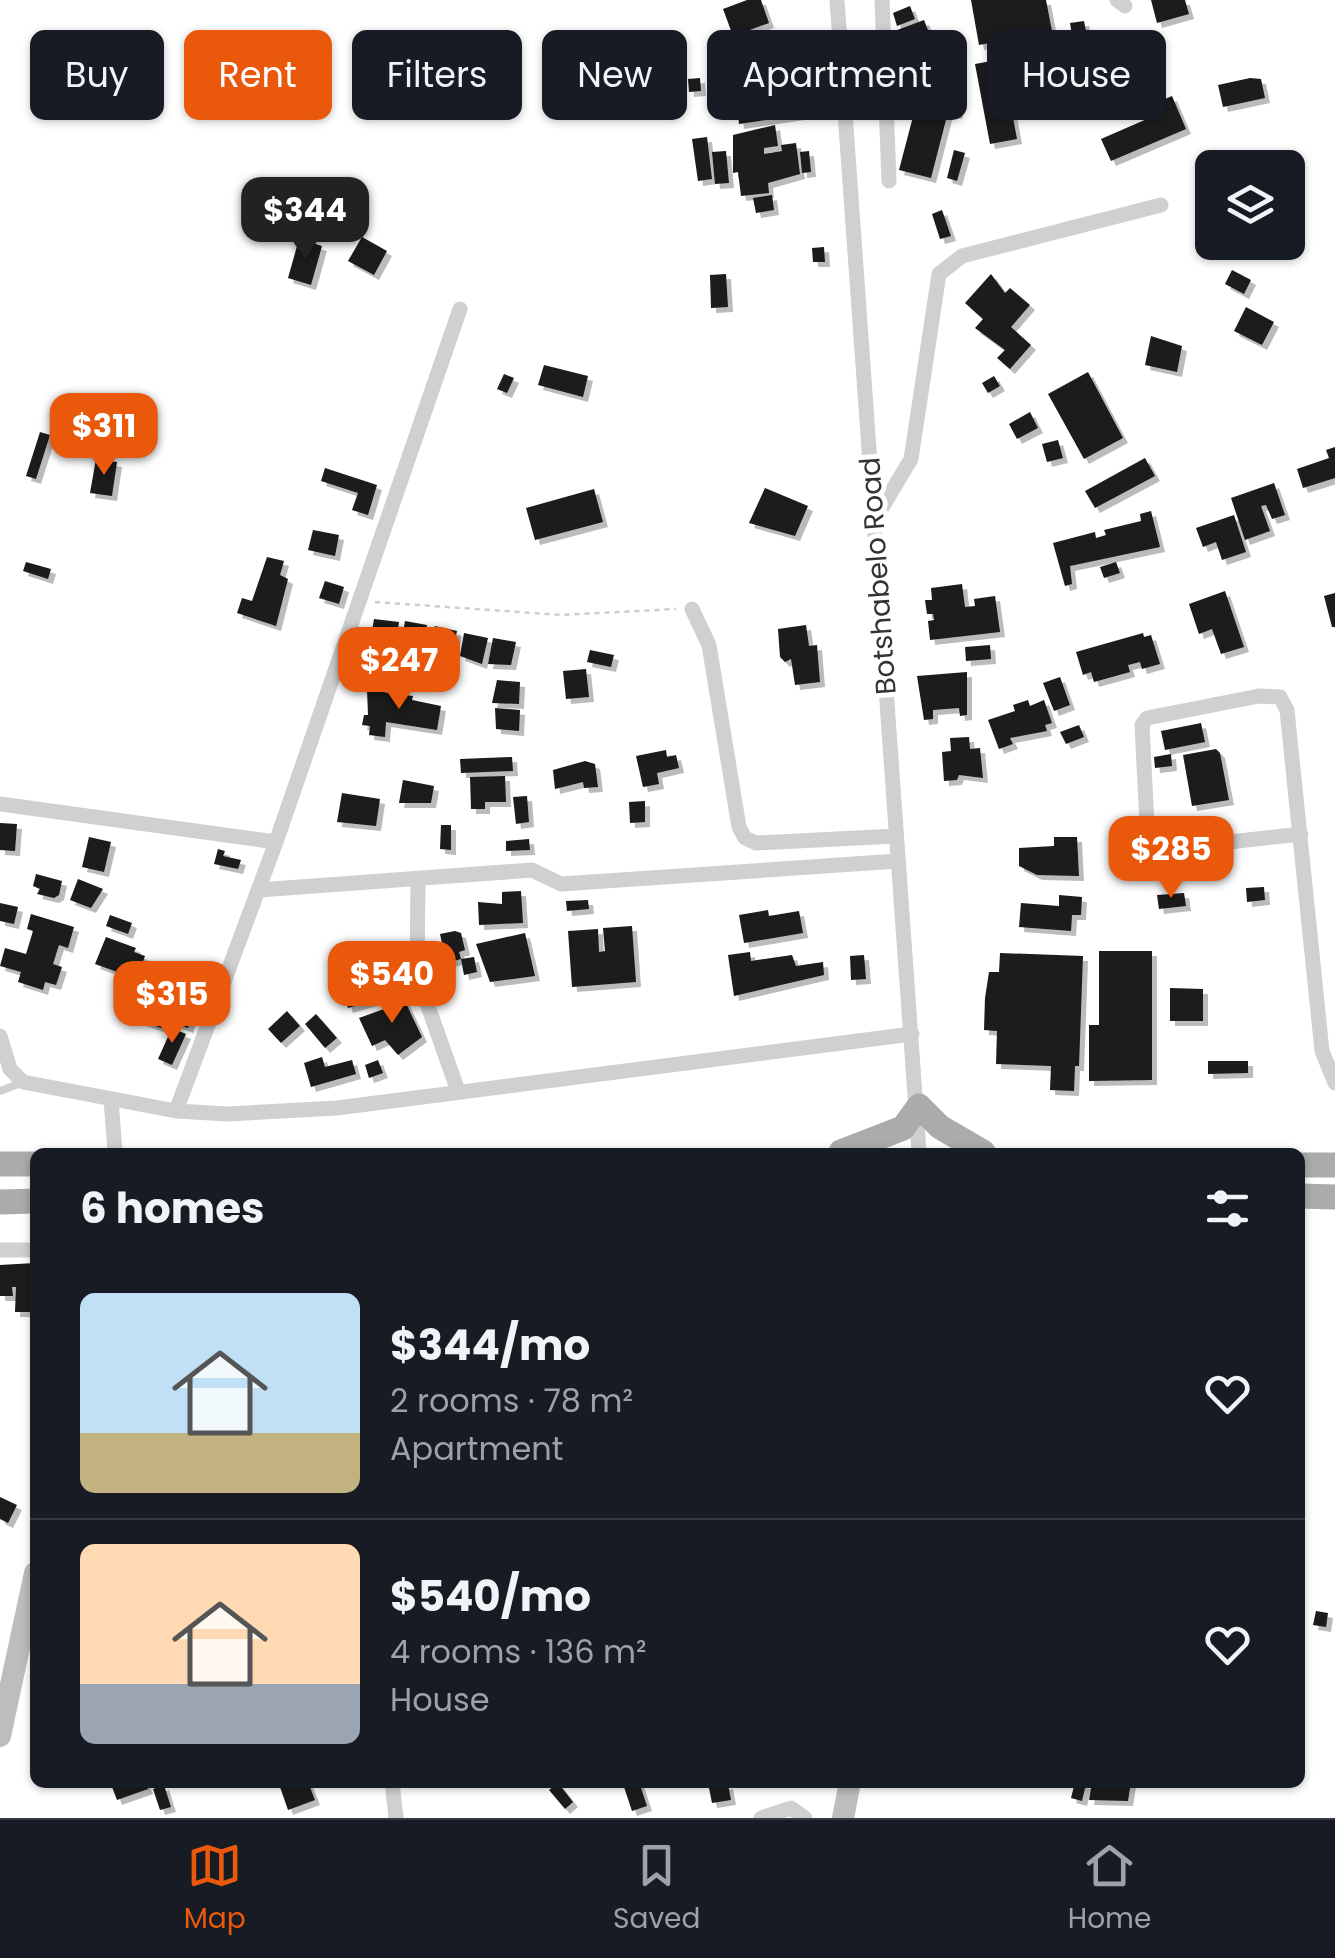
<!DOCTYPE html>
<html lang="en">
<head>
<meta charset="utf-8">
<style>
	:root { --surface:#171b24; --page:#242831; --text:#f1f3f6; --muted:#9ea1a6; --line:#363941; --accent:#ea580c }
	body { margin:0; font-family:Poppins,sans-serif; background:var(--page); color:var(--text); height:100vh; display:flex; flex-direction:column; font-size:38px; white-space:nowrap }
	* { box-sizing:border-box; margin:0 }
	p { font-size:32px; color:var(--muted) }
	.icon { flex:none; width:55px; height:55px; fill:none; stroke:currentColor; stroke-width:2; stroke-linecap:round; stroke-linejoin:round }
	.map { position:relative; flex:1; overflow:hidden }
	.side { position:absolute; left:30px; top:1148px; width:1275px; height:640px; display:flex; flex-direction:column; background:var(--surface); border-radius:15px; box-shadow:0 2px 8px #0004 }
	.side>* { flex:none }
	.hud { position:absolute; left:30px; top:30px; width:1275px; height:90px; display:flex; gap:20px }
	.tools { position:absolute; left:1195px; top:150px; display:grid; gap:20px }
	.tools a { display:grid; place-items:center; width:110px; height:110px; border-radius:15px; background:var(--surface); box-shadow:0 2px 8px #0004; font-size:50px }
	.price { position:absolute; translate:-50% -85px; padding:0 22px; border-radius:20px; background:var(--accent); color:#fff; font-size:32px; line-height:65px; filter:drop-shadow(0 2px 5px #0008) }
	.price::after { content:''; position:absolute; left:50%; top:60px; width:30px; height:22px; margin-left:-15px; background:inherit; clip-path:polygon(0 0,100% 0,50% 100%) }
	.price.on { background:#222; color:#fff }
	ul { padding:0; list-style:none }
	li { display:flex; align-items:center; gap:30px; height:250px; padding:0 50px }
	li+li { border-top:2px solid var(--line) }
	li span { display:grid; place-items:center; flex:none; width:280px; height:200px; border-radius:15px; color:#555 }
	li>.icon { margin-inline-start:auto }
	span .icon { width:120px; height:120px; fill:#fffc; stroke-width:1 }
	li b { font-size:42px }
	h2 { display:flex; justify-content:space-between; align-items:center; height:120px; padding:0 50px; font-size:42px }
	.chip { padding:0 35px; border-radius:15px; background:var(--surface); box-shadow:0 2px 8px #0004; font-size:35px; line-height:90px }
	.chip.on { background:var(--accent); color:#fff }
	.menu { display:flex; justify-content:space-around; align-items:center; height:140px; border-top:2px solid var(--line); background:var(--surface); font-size:28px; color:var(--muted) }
	.menu a { display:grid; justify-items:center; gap:5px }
	.menu .on { color:var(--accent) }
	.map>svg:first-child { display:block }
</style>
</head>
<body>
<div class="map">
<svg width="1335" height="1818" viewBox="0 0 1335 1818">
	<defs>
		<filter id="shadow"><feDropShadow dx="5" dy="5" stdDeviation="0" flood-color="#0004"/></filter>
	</defs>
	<rect width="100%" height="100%" fill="#fff"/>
	<path fill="#1a1a1a" filter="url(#shadow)" d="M747 0H761L769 23 733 36 723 9Z
		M971 0H1046L1052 31 979 45Z
		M1151 0H1185L1189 14 1157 23Z
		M910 6 915 19 897 26 893 13Z
		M924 20 953 94 951 103 959 105 957 114 948 112 931 178 899 170 916 105H911L915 91 892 32Z
		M1084 21 1087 36 1109 33 1116 72 1079 78 1070 23Z
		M1002 59 1017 139 990 144 975 64Z
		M779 70 780 84 732 89 731 75Z
		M700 78 701 91 689 92 688 79Z
		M1250 78 1261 79 1265 98 1223 107 1218 85Z
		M805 96 807 114 739 124 737 106Z
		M1172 96 1186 129 1111 161 1101 139 1163 112 1158 102Z
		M775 125 778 146 764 148V154L782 151 781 145 796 143 800 174 768 183 769 193 741 196 738 172 733 173V135Z
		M707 137 712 179 698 181 692 139Z
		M954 150 965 153 957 181 947 178Z
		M726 151 729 183 715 184 712 152Z
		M809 151 811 172 802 173 800 152Z
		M772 195 774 210 756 213 753 198Z
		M323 207 333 210 328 224 317 221Z
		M942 210 951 236 940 239 932 214Z
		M362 237 387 251 374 275 348 261Z
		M299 239 322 246 311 285 288 278Z
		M1240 242H1256L1254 255 1238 252Z
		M824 247 825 262H813L812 248Z
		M1232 270 1251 280 1244 294 1225 284Z
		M726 274 728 307 711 308 710 275Z
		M991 274 1005 293 1010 288 1030 305 1011 327 1031 345 1010 369 997 358 1005 350 975 328 983 319 965 303Z
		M1246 307 1274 322 1262 345 1234 331Z
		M1151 336 1182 346 1177 372 1145 365Z
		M544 365 588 376 583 397 538 385Z
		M1088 372 1123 438 1084 459 1048 394Z
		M504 374 514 378 507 393 497 389Z
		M994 376 1000 386 988 393 982 383Z
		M1030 412 1038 428 1017 439 1009 424Z
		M40 432 50 435 36 479 26 476Z
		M1058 440 1063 458 1047 462 1042 444Z
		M1335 447V478L1303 488 1297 469 1329 458 1326 450Z
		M1145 458 1155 476 1095 508 1085 491Z
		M96 459 117 462 112 496 90 493Z
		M325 468 377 485 368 515 352 510 358 493 321 481Z
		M1274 483 1285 515 1272 519 1266 505 1261 506 1270 531 1245 540 1231 498Z
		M765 488 808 506 795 536 749 523Z
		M594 489 603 522 535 540 526 508Z
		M1151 511 1160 547 1070 566 1072 584 1065 586 1053 543 1095 532 1096 538 1106 535 1104 530 1141 521 1140 514Z
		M1234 515 1246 552 1222 560 1216 542 1203 547 1196 528Z
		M313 530 339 535 335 556 308 550Z
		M267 557 284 561 280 575 288 579 276 626 237 613 242 598 252 601Z
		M26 562 51 569 48 579 23 571Z
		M1116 562 1120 573 1104 578 1100 567Z
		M325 581 344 587 339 604 319 598Z
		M962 584 965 607 975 606 974 599 995 596 1000 632 930 640 928 621 934 620 933 614H927L925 600H932L931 588Z
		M1225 591 1244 647 1221 654 1212 629 1199 634 1189 604Z
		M1335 593V627H1332L1324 596Z
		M374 619 399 622 396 644 370 643Z
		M405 621 427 625 423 649H400Z
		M806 625 809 646 817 645 820 682 795 685 791 659 785 662 780 657 778 629Z
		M435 626 457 631 451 658 428 654Z
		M464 633 488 638 482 664 460 656Z
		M1143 633 1144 637 1151 635 1160 664 1142 669 1140 662 1128 665 1130 672 1094 682 1091 672 1083 675 1076 652Z
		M493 638 516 642 511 665 488 664Z
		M990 645 991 659 966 661 965 647Z
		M590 650 614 655 611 667 587 662Z
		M586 669 589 697 566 699 563 671Z
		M967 672V715L960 716 959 708 933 710V719L924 720 917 676Z
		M1060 677 1070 705 1054 711 1043 683Z
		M497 680 520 682 519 704 492 703Z
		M367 690 413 696 412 700 441 706 437 730 386 722 385 737 369 735 370 726 362 725 364 715H368Z
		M1028 700 1030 706 1044 700 1052 723 1045 725 1047 731 1010 738 1013 744 999 749 988 720 1015 711 1013 705Z
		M495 708 520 710 519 731 496 729Z
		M1201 723 1205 742 1165 750 1161 731Z
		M1079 725 1084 737 1066 744 1060 732Z
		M969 737 970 749 980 748 983 778 959 775 957 780 944 781 942 752 951 751 950 738Z
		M1216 749 1220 753 1229 800 1192 806 1183 755Z
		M666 750 667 757 676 755 679 768 657 773 659 784 643 787 636 756Z
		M1171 754 1172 766 1155 768 1154 757Z
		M512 757 513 771 461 773 460 759Z
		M585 761 595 764 598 787 584 788 583 782 555 789 553 770Z
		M505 776 506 802H485V809H471L470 777Z
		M403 780 434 786 431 803H399Z
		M342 793 380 799 376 826 337 822Z
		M527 796 529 822 516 824 513 797Z
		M645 801V822L630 823 629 802Z
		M0 823 17 824 15 851 0 850Z
		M441 825H451V850L440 849Z
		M89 837 111 842 104 872 82 867Z
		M1054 837H1077L1079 876 1037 875 1019 866V848L1054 846Z
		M529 839 530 850 506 851V841Z
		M218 849 225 851 223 856 241 860 238 869 214 864Z
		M36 874 62 881 59 895 54 898 37 894 40 889 33 886Z
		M78 879 103 889 91 908 70 900Z
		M1264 887 1265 900 1247 902 1246 888Z
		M521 891 523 923 479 925 478 902 502 904V892Z
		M1184 893 1186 906 1159 909 1157 895Z
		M1059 895 1082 897 1081 915H1072L1071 931 1019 927 1021 903 1059 906Z
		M588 900 589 909 567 911 566 901Z
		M0 903 18 907 14 924 0 921Z
		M768 910 769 916 799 911 803 933 744 943 739 915Z
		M31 914 74 927 68 948 59 945 53 964 62 967 56 985 45 982 43 990 18 982 21 972 0 966 5 948 26 954 33 931 27 929Z
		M110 915 132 923 128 934 106 926Z
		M632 926 636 982 572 987 568 931 598 929 599 952 605 951 603 928Z
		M455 931 461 933 465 950 459 952 461 959 446 963 440 934Z
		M525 933 535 976 490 982 476 944Z
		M106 937 136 948 134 952 145 956 137 979 95 964Z
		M1099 951H1152V1080L1089 1081V1025H1099Z
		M750 952 751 961 792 955 796 966 823 962 824 975 734 996 728 955Z
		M1000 953 1083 956 1079 1066H1075L1074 1091 1050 1090 1051 1066 996 1064 997 1031 984 1030 985 998 989 972H999Z
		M864 955 866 979 851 980 850 956Z
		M373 956 389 988 379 994 362 961Z
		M474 957 477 972 464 975 461 959Z
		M177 966 189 969 188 984 197 987 191 1004 168 998Z
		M370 985 375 1000 348 1008 343 993Z
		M1170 988 1203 989V1021H1170Z
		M402 995 422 1037 398 1055 385 1040 372 1046 359 1018 384 1009 382 1005Z
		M149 996 179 1006 170 1031 141 1021Z
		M182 1004 195 1008 188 1028 175 1023Z
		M287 1011 300 1026 281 1043 268 1029Z
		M316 1014 337 1038 325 1048 305 1024Z
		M172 1028 186 1034 172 1065 158 1059Z
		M322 1057 325 1067 352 1060 356 1074 311 1087 304 1063Z
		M378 1060 383 1073 369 1078 365 1065Z
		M1208 1061H1248V1073L1208 1074Z
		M35 1263V1312H15L16 1287H12L13 1296H0V1265Z
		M0 1497 17 1505 8 1523 0 1519Z
		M1316 1611 1328 1613 1326 1627 1313 1625Z
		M124 1782H145L148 1789 117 1800 112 1787Z
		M292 1782H308L315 1800 288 1810 280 1787Z
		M639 1782 647 1806 632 1811 623 1784Z
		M1075 1782 1086 1784 1082 1801 1071 1798Z
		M1092 1782H1131L1128 1801 1089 1800Z
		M558 1783 573 1802 565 1809 549 1790Z
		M728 1784 731 1800 712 1803 709 1788Z
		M164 1785 171 1807 160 1810 153 1789Z"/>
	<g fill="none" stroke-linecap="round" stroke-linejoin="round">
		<path stroke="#cdcdcd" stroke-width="2.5" stroke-dasharray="5 5" stroke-linecap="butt" d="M375 602 562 615 676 609"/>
		<path stroke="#d0d0d0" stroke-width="8" d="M0 1091 23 1082"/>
		<path stroke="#d0d0d0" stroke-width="15" d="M837 0 919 1152
			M882 0 889 181
			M1117 0 1125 6
			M874 521 911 459 939 274 962 256 1161 205
			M692 609 709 645 739 827 745 838 756 843 896 836
			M0 804 276 842
			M1301 834 1166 849 1148 844 1142 725 1147 718 1259 696 1280 697 1287 710 1322 1051 1335 1083
			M418 880 417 975 458 1091
			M259 890 532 870 561 884 898 861
			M0 1036 10 1069 23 1082 176 1111 228 1114 337 1108 912 1034
			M111 1100 115 1152
			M176 1111 276 842 460 309
			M0 1250H35
			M392 1782 396 1818
			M761 1818 791 1808 805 1818"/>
		<path stroke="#bdbdbd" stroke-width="22" d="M0 1736 35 1573
			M843 1818 850 1782"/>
		<path stroke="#ababab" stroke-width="25" d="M841 1152 903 1128 919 1106 940 1127 983 1152
			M0 1164H35
			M1300 1165H1335
			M1300 1196 1335 1197
			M0 1202 35 1201"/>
	</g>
	<g text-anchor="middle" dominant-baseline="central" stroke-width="10" stroke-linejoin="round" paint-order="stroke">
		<g font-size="28" fill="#333" stroke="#fff">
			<text transform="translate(878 576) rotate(-94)">Botshabelo Road</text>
		</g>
	</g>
</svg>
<div class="tools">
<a><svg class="icon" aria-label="layers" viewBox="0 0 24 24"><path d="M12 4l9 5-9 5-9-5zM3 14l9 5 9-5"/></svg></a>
</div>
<b class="price on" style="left:305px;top:262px">$344</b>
<b class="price" style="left:104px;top:478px">$311</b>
<b class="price" style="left:399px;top:712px">$247</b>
<b class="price" style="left:1171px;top:901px">$285</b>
<b class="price" style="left:392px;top:1026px">$540</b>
<b class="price" style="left:172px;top:1046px">$315</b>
<div class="hud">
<a class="chip">Buy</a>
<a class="chip on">Rent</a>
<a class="chip">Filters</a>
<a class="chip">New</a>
<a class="chip">Apartment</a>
<a class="chip">House</a>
</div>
<section class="side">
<h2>6 homes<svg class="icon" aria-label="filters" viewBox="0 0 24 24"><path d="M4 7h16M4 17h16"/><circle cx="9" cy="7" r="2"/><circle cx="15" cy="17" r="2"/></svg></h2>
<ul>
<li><span style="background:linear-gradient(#bfe0f5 70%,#c2b280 0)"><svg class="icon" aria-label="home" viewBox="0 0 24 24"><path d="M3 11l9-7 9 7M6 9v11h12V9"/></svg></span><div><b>$344/mo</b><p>2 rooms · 78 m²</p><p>Apartment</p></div><svg class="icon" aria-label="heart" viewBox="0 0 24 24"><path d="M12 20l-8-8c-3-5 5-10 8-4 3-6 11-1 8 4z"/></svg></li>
<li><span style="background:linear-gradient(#ffd9b3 70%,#9aa5b1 0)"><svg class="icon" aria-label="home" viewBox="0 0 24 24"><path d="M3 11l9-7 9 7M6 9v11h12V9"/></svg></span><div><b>$540/mo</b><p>4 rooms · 136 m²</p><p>House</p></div><svg class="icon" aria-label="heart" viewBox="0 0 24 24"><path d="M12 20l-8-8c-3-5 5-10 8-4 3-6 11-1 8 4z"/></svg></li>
</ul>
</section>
</div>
<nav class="menu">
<a class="on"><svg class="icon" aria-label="map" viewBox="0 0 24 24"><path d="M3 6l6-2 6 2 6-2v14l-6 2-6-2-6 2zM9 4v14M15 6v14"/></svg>Map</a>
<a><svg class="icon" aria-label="saved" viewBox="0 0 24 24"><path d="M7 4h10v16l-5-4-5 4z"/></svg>Saved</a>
<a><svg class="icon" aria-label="home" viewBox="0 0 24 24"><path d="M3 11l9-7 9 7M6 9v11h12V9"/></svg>Home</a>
</nav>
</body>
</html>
